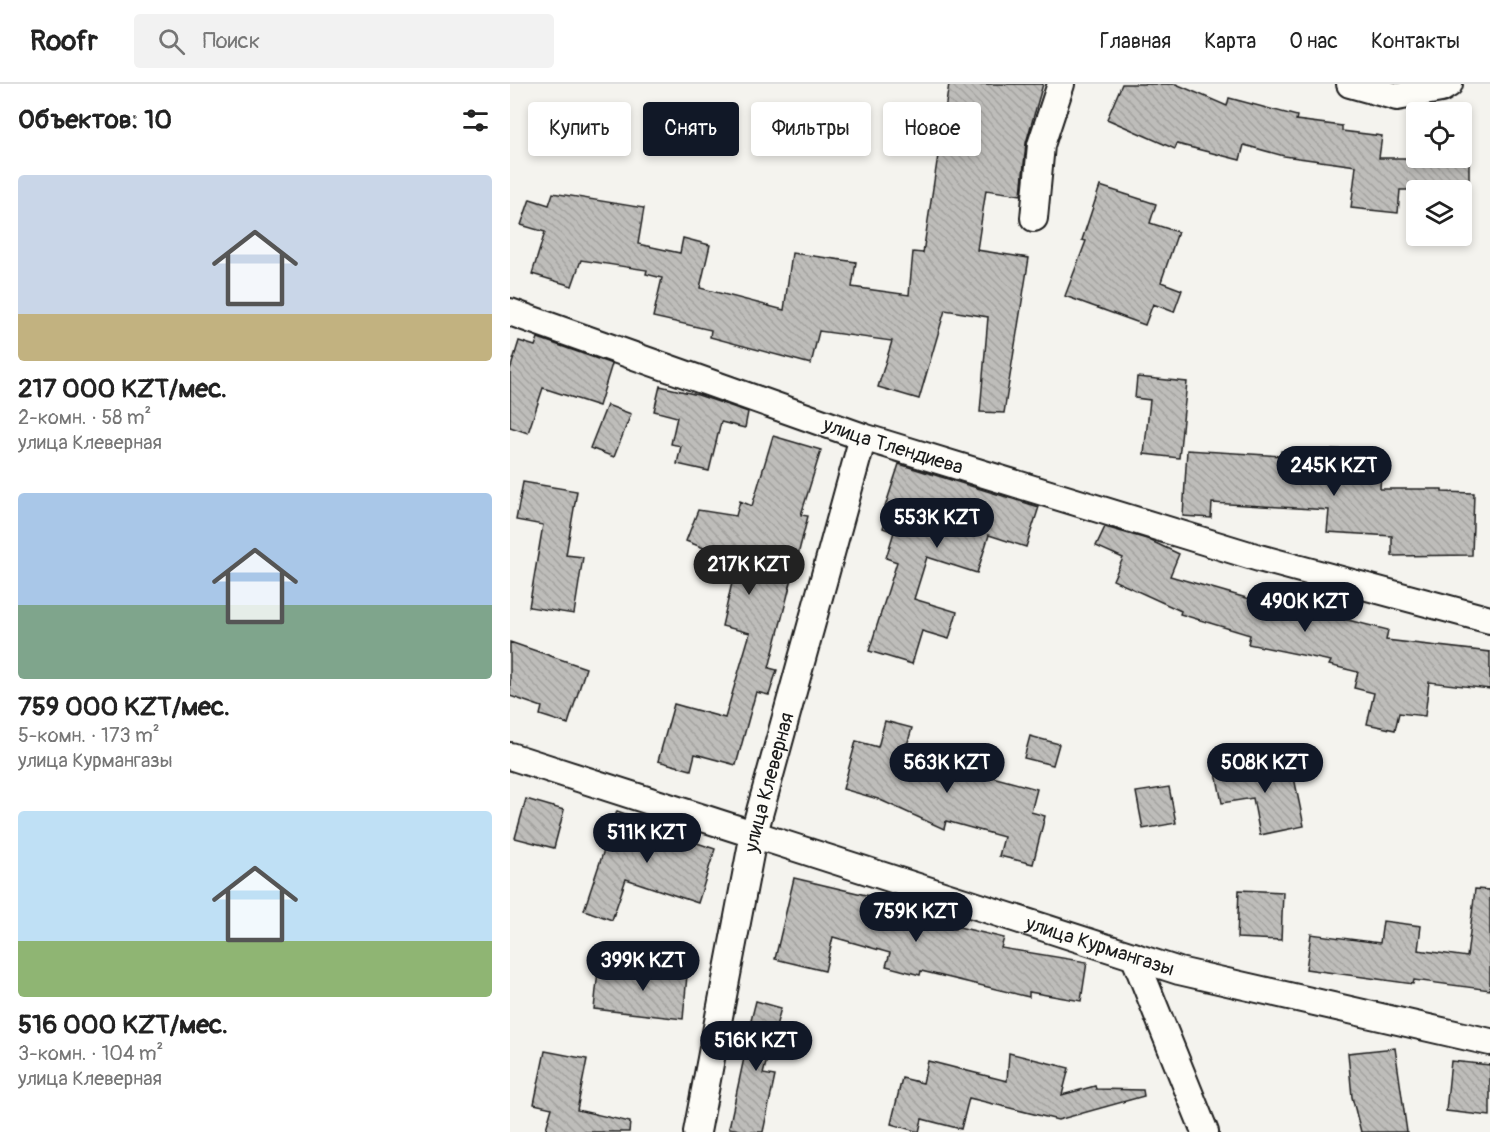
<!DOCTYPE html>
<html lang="ru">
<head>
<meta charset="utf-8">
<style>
	:root { --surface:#fff; --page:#f2f2f2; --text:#222; --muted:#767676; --line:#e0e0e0; --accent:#111827 }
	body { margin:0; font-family:Pangolin,sans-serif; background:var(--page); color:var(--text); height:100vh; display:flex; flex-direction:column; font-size:22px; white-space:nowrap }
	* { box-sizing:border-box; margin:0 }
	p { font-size:20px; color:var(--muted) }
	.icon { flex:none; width:33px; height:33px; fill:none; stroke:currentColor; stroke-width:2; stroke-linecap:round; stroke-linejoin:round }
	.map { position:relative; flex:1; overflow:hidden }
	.details { display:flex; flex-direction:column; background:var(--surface); width:510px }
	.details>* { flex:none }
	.guide { position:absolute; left:18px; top:18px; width:570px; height:54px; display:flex; gap:12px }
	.buttons { position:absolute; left:896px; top:18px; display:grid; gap:12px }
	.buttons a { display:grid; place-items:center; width:66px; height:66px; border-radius:6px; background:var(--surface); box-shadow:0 3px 9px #0003; font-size:30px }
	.price { position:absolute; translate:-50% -51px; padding:0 14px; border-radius:21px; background:var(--accent); color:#fff; font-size:20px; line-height:39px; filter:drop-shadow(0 2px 3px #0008) }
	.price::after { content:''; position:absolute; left:50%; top:36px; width:18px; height:14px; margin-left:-9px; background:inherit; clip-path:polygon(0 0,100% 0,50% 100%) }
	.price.selected { background:#222; color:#fff }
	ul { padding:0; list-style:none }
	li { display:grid; align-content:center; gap:12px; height:318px; padding:0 18px }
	li span { display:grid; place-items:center; height:186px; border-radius:6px; color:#555 }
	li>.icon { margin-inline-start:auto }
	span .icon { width:108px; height:108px; fill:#fffc; stroke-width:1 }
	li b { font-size:26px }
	h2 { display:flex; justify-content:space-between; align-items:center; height:72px; padding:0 18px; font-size:26px }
	.pill { padding:0 21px; border-radius:6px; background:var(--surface); box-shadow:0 3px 9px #0003; font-size:21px; line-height:54px }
	.pill.selected { background:var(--accent); color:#fff }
	header { display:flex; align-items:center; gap:36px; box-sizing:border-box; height:84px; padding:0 30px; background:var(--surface); border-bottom:2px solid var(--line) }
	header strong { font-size:28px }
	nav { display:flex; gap:33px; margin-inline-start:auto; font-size:21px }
	.search { width:420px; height:54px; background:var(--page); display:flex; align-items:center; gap:15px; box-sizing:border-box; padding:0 21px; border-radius:6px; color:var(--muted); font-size:22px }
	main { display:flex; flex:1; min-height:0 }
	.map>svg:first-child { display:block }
</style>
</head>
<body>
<header>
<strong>Roofr</strong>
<div class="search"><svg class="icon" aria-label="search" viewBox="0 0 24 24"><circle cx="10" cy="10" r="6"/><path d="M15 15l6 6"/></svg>Поиск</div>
<nav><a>Главная</a><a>Карта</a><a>О нас</a><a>Контакты</a></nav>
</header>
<main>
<section class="details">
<h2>Объектов: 10<svg class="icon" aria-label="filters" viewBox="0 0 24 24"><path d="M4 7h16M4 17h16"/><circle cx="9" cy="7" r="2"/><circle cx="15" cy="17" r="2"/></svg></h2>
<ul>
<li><span style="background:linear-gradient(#c9d6e8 75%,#c2b280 0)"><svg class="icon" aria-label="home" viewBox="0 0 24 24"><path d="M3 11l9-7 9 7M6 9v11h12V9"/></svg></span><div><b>217 000 KZT/мес.</b><p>2-комн. · 58 m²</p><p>улица Клеверная</p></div></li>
<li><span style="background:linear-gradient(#a9c7e8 60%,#7fa58c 0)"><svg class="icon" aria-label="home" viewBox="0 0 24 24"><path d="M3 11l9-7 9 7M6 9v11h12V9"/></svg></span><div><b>759 000 KZT/мес.</b><p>5-комн. · 173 m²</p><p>улица Курмангазы</p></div></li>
<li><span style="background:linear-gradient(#bfe0f5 70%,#8fb573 0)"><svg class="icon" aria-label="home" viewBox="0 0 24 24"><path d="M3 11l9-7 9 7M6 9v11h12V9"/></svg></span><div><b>516 000 KZT/мес.</b><p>3-комн. · 104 m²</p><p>улица Клеверная</p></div></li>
</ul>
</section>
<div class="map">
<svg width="980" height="1048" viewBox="0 0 980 1048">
	<defs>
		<pattern id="building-back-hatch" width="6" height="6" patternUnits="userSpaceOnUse" patternTransform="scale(1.5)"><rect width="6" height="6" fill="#bebdba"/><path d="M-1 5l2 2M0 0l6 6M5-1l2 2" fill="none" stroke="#a3a29f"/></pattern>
	</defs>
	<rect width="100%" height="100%" fill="#f4f3ee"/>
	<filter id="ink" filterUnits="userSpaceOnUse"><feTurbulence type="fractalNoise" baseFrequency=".0167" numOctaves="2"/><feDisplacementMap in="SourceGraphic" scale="12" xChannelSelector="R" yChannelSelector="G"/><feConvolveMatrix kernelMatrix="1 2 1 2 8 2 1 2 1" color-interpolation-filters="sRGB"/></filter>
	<g filter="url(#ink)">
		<path fill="url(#building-back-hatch)" stroke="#1c1c1c" stroke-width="1.5" d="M439 0H533L516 59 511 111 476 106 467 166 519 174 494 329 470 328 478 233 435 226 409 315 368 303 382 257 309 247 301 280 200 253 201 246 143 233 152 194 136 190 137 186 71 176 62 202 22 190 35 148 11 141 20 115 39 121 43 109 134 124 128 160 170 169 173 154 200 161 190 204 274 226 282 169 346 178 342 203 399 211 403 168 413 169Z
			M612 0H666L717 22 719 14 787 32 786 36 832 42V47L872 52 869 74H959V99L932 100V106H890L888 129 841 124 846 82 774 72 734 61 730 76 667 60 665 65 597 35Z
			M318 18 343 22 338 50 313 46Z
			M590 102 646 120 640 139 668 148 651 198 672 206 664 228 643 220 635 241 555 212 576 157 572 156Z
			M28 254 102 280 89 322 33 304 18 349 0 343V286L9 257 25 262Z
			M627 293 677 298 669 374 634 370 640 316 625 314Z
			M150 302 188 311 238 328 235 344 211 338 199 387 167 380 171 362 161 360 167 333 144 327Z
			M97 321 121 330 104 373 80 364Z
			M263 352 311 366 291 431 298 432 259 584 267 586 259 611 246 608 226 681 185 670 181 686 148 677 164 620 215 634 240 549 212 542 227 477 176 457 188 426 226 432 230 417 242 422Z
			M822 365 872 368 870 405H932V408L964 409 962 471 882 472V452L817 448 819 426 702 419 701 434 673 432 677 366 771 372V367L822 371Z
			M389 380 529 423 516 463 479 451 467 489 417 473 404 515 447 528 439 555 412 547 402 580 359 567 387 478 376 474 384 448 373 444 379 424 375 423Z
			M13 398 67 407 56 471 73 473 64 530 19 523 33 441 6 436Z
			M595 443 637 455 669 470 660 492 747 517 748 511 807 523 806 528 878 546 876 556 980 568V605L919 598 915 632 889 629 885 646 857 640 864 609 844 604 848 588 819 581 821 577 738 560 740 551 670 530 671 527 603 496 613 474 586 462Z
			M0 558 76 584 58 640 30 631 32 623 0 612Z
			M375 637 402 644 393 675 438 695 441 682 527 705 521 728 535 732 523 780 489 772 494 753 436 737 434 745 368 715 333 705 346 657 368 663Z
			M520 652 549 660 543 681 514 674Z
			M780 674 794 742 750 751 743 714 712 719 706 689Z
			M659 703 666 739 633 745 626 708Z
			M16 715 54 726 44 764 5 754Z
			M107 727 150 742 148 746 205 765 188 819 116 795 102 836 74 826Z
			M284 794 373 815 375 808 405 818 401 832 445 845V842L494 854 491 864 577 878 571 917 519 908V913L411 887 410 891 376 882 380 869 323 853 315 887 265 875Z
			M965 805 980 806V906L904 896 903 900 796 885 801 850 870 859 873 837 911 842 908 866 957 873Z
			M729 806 773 808 771 856 727 854Z
			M132 877 177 891 173 935 84 925 88 887 130 891Z
			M246 917 271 924 253 990 265 992 253 1048H239L219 1044 237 960H235Z
			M885 964 897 1048H851L842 1013 838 969Z
			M35 967 77 975 67 1026 120 1038 119 1048H35L42 1024 24 1020Z
			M499 969 559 984 552 1011 585 1002 586 1005 633 1006 634 1012 548 1036 459 1014 451 1045 412 1035 409 1048 381 1040 392 994 413 999 418 977 497 997Z
			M941 977 980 981V1032L936 1027Z"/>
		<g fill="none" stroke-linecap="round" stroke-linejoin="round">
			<defs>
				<g id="street">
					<path d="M840 0 887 13 931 5 939 0"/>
					<path d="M524 134 531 61 551 0"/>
					<path id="s1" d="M0 228 353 353 749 474 980 536"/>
					<path id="s2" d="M0 672 669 887 980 958"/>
					<path d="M624 872 695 1048"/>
					<path id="s3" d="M187 1048 244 749 353 353"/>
				</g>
			</defs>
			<use href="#street" stroke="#1c1c1c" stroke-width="30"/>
			<use href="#street" stroke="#fdfcf7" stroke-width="26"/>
		</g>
	</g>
	<g text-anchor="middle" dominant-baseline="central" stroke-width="6" stroke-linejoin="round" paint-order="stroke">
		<g font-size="20" fill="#1c1c1c" stroke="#fdfcf7">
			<text stroke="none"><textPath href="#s1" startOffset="406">улица Тлендиева</textPath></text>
			<text stroke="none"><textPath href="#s3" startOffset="357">улица Клеверная</textPath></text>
			<text stroke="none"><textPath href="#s2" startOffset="620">улица Курмангазы</textPath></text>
		</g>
	</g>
</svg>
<div class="buttons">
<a><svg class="icon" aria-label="locate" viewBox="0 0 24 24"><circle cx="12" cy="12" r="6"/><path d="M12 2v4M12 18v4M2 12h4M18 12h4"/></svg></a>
<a><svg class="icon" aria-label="layers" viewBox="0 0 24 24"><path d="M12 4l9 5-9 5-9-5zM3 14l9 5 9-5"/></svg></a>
</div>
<b class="price" style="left:824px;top:413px">245K KZT</b>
<b class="price" style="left:427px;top:465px">553K KZT</b>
<b class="price selected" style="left:239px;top:512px">217K KZT</b>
<b class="price" style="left:795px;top:549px">490K KZT</b>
<b class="price" style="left:437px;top:710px">563K KZT</b>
<b class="price" style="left:755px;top:710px">508K KZT</b>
<b class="price" style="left:137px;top:780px">511K KZT</b>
<b class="price" style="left:406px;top:859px">759K KZT</b>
<b class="price" style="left:133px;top:908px">399K KZT</b>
<b class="price" style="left:246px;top:988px">516K KZT</b>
<div class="guide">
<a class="pill">Купить</a>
<a class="pill selected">Снять</a>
<a class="pill">Фильтры</a>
<a class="pill">Новое</a>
</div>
</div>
</main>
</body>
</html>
